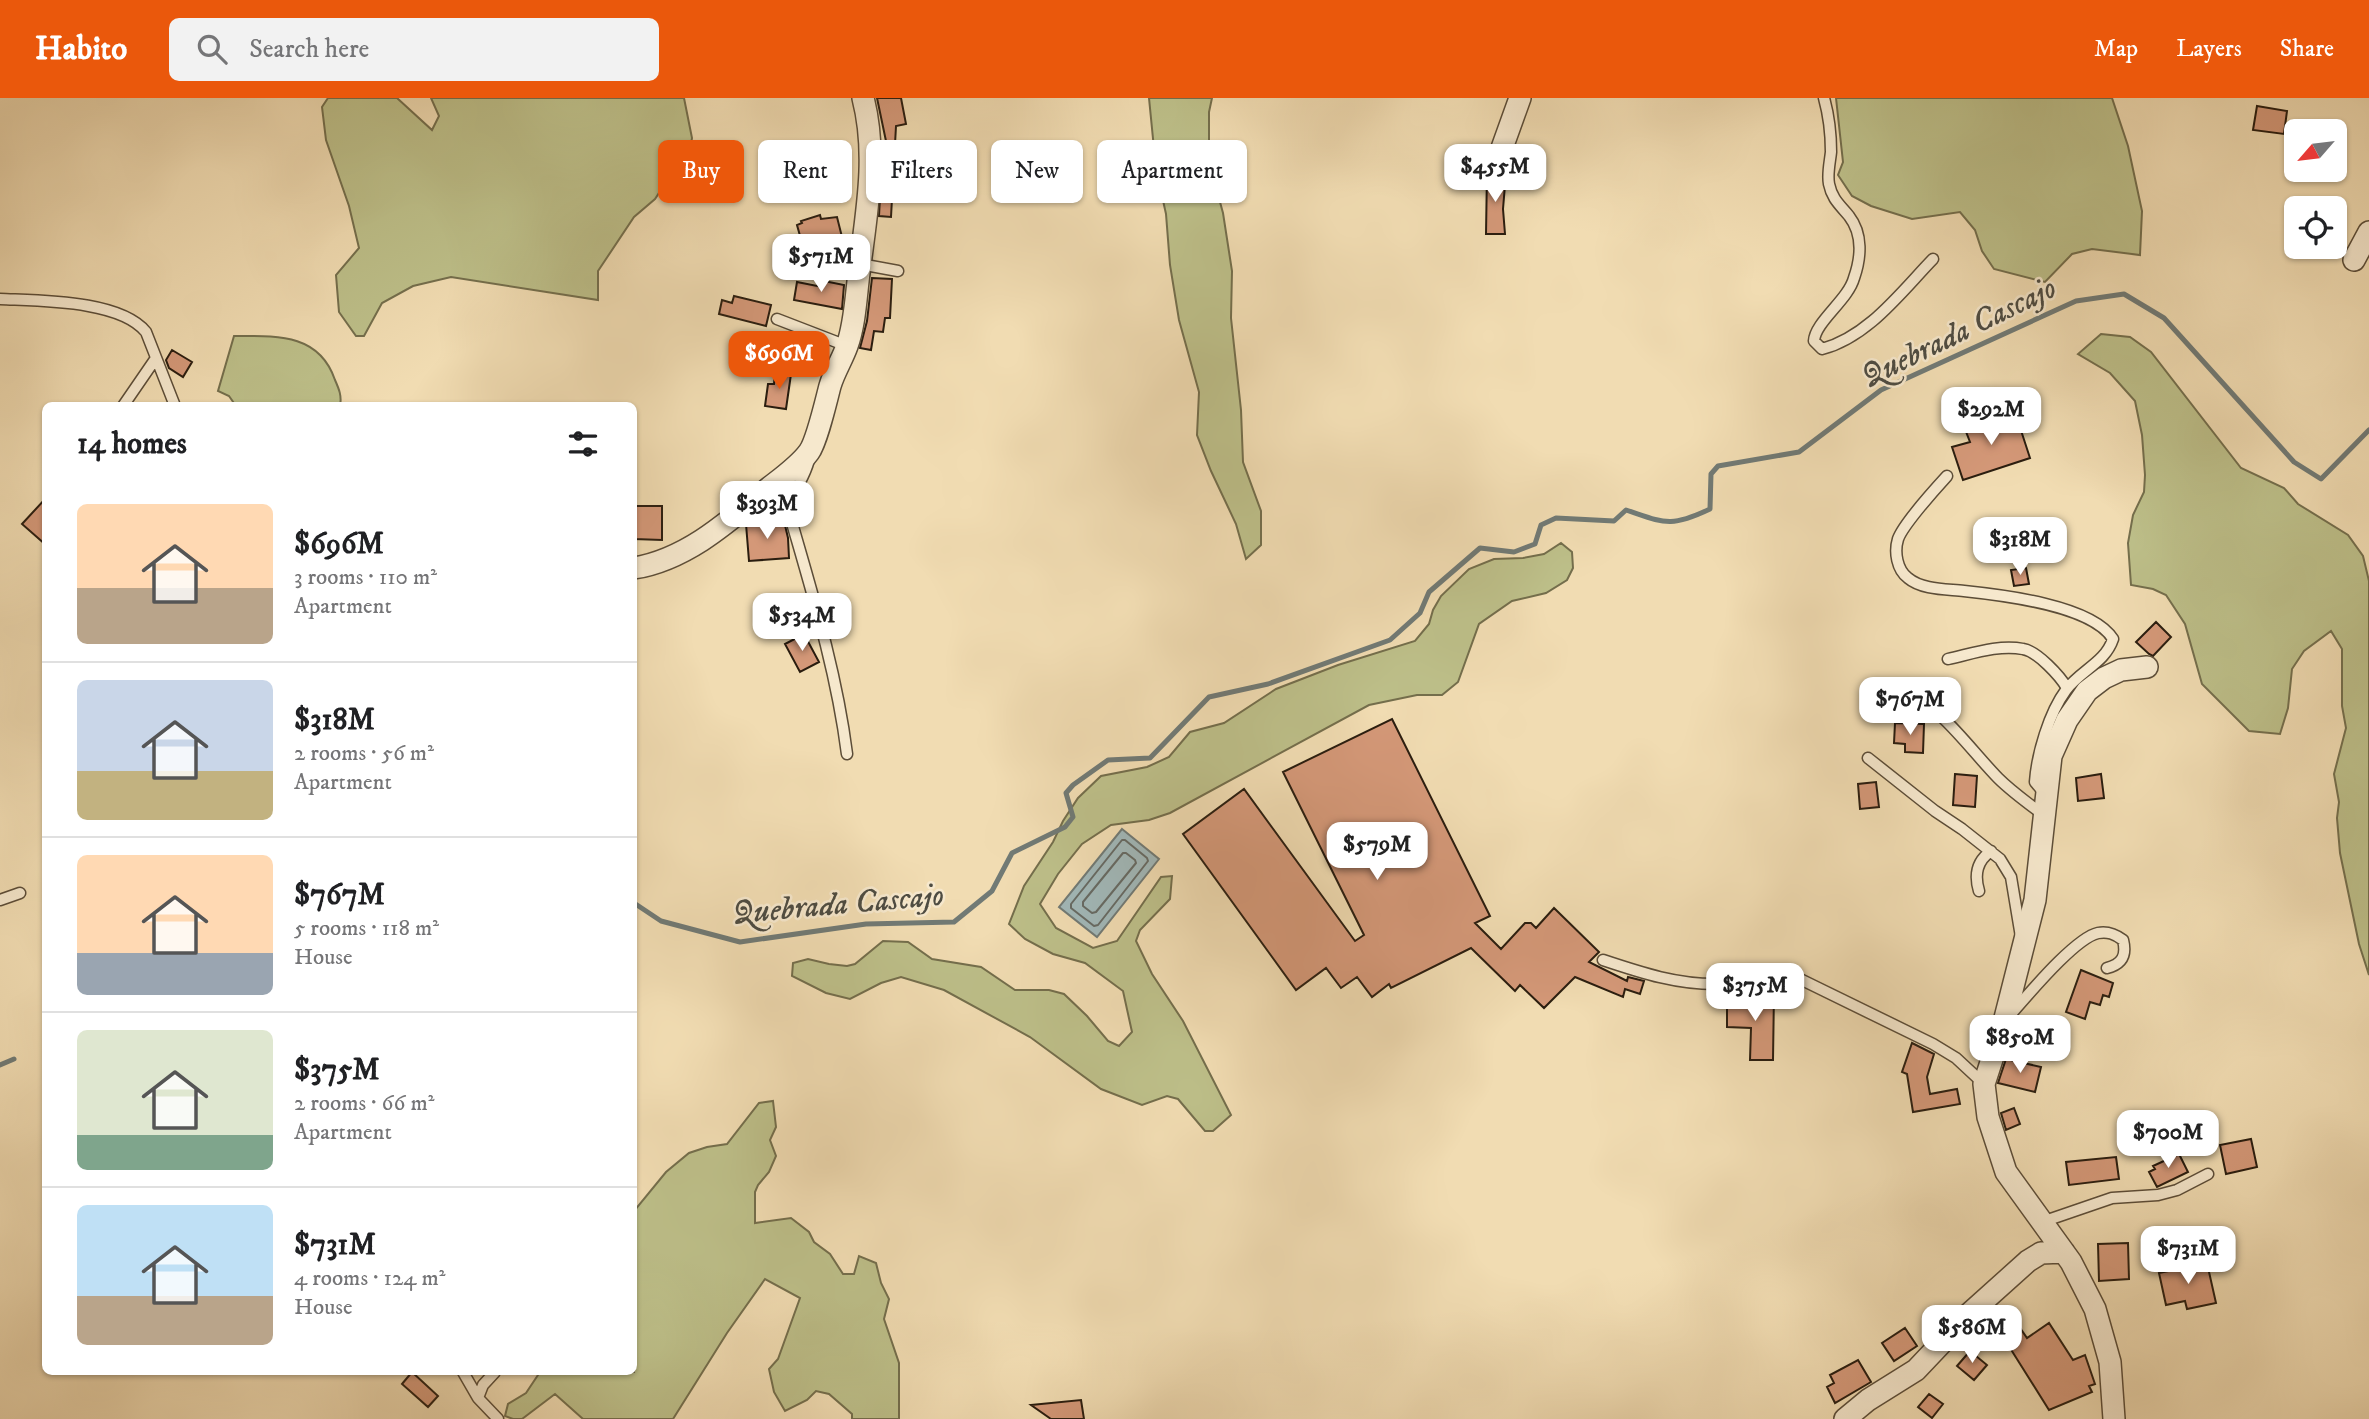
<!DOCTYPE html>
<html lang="en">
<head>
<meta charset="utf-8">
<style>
	:root { --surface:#fff; --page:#f2f2f2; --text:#202124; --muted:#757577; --line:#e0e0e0; --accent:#ea580c }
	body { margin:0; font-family:"IM FELL DW Pica",serif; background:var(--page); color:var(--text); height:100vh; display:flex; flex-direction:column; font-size:26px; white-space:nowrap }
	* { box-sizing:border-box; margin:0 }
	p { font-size:23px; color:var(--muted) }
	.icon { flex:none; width:38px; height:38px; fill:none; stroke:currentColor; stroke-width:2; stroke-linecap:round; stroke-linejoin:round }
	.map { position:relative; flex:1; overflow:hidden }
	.drawer { position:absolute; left:42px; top:304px; width:595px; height:973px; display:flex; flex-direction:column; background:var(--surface); border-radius:10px; box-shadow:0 2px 5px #0004 }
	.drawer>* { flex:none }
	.guide { position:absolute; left:658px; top:42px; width:665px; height:63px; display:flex; gap:14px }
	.needle { width:46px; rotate:242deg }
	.buttons { position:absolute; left:2284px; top:21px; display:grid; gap:14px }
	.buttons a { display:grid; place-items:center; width:63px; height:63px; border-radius:10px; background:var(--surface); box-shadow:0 2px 5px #0004; font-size:35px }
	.price { position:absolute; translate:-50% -60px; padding:0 16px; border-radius:14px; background:#fff; color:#222; font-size:23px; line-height:46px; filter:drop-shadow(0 2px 4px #0008) }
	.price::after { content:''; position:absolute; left:50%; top:42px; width:21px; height:16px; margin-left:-10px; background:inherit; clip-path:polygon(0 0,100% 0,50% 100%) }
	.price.on { background:var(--accent); color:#fff }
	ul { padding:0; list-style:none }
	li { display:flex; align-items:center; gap:21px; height:175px; padding:0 35px }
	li+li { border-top:2px solid var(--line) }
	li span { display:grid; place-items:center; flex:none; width:196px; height:140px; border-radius:10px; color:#555 }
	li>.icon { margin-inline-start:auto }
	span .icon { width:84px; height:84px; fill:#fffc; stroke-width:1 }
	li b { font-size:30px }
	h2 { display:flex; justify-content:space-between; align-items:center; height:84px; padding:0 35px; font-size:30px }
	.chip { padding:0 24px; border-radius:10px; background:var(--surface); box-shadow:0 2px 5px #0004; font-size:24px; line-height:63px }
	.chip.on { background:var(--accent); color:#fff }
	header { display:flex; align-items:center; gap:42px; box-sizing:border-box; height:98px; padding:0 35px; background:var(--accent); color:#fff }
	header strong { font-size:33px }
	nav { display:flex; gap:38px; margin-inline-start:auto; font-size:24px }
	.search { width:490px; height:63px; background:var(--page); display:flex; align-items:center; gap:18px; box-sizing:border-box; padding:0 24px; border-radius:10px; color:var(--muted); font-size:26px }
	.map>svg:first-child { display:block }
</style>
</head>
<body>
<header>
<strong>Habito</strong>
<div class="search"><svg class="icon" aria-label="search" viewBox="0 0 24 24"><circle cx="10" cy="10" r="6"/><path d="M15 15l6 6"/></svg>Search here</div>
<nav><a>Map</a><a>Layers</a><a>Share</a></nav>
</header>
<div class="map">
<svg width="2369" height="1321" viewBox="0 0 2369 1321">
	<rect width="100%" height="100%" fill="#f1dcb2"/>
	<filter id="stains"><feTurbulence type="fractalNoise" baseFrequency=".00286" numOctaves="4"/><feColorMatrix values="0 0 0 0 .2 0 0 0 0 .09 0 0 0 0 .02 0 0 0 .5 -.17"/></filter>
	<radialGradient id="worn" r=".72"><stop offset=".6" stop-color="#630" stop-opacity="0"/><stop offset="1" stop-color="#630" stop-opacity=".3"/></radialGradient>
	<path fill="#bdbf89" stroke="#746e4c" stroke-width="2" d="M328 0H397L432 32 439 18 431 0H684L692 40 690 52 680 70 668 81 655 101 634 119 598 173V202L451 179 413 188 382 205 364 238H356L339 214 336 177 359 150 349 108 326 42 322 9Z
		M1149 0H1212L1209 14V64L1223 115 1232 173 1231 220 1241 312 1243 364 1261 413V447L1246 461 1236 426 1211 373 1197 337 1199 294 1179 222 1170 167 1166 116 1156 71Z
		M1836 0H2112L2128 48 2142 113 2140 157 2092 151 2072 156 2045 184 1994 171 1982 153 1975 132 1960 114 1912 121 1871 108 1852 98 1838 77 1843 64Z
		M2101 236 2130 239 2151 254 2241 370 2284 390 2298 406 2348 437 2363 458 2369 483V877L2359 846 2340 755 2337 720 2339 704 2334 676 2346 630 2342 608V551L2331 533 2304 553 2292 571 2288 610 2280 636 2249 633 2202 586 2185 526 2166 497 2153 491 2131 487 2128 445 2133 417 2144 394 2145 377 2142 337 2135 303 2110 275 2078 256Z
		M234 238C276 238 319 235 335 282 339 291 342 298 340 308H236L229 298 218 293Z
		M1561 445 1572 454 1573 470 1567 482 1546 495 1512 503 1479 526 1458 584 1442 597H1417L1369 607 1170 715 1149 722 1111 727 1082 746 1058 776 1040 806 1056 830 1093 850 1117 843 1161 779 1172 778 1170 801 1140 832 1136 843 1152 876 1183 923 1231 1017 1213 1033H1205L1178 1001 1167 998 1142 1007 1101 991 1030 939 944 892 901 879 881 885 850 901 826 895 792 878 793 865 808 861 829 866 847 868 855 866 883 843 908 844 932 861 981 869 1015 892H1049L1064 896 1087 918 1108 943 1119 948 1132 934 1123 893 1085 865 1053 856 1025 841 1009 826 1024 788 1053 744 1063 723 1078 700 1101 678 1147 669 1169 659 1190 634 1224 625 1276 591 1338 567 1415 543 1429 526 1433 512 1441 498 1469 471 1494 461 1523 460 1544 456Z
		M773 1003 776 1029 770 1042 776 1058 769 1074 758 1087 755 1094V1125L791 1120 809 1134 814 1144 830 1156 843 1176H854L859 1158 876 1165 881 1185 889 1201 884 1221 899 1265V1321H852V1316L829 1296 816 1293 807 1302 785 1313 774 1294 769 1271 778 1261 800 1200 765 1181 727 1235 673 1321H583L555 1296 522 1321H513L505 1318 508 1306 526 1295 540 1274H634V1113L666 1074 689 1055 707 1049 727 1046 759 1005Z"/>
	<path fill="#a1b8b9" stroke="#717a75" stroke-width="2" d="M1122 731 1159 761 1097 839 1059 809Z"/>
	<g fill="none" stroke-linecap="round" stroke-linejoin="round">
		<path stroke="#666a64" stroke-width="2" d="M1122 742H1125L1147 760 1148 763 1098 827 1094 828 1071 810V806Z
			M1123 755H1126L1135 762 1136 765 1096 814 1092 815 1083 808V804Z"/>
		<path stroke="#717a75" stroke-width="5" d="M634 805 661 823 740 844 866 826 954 824 992 793 1012 755 1065 729 1073 719 1066 695 1073 687 1108 662 1150 660 1209 599 1268 586 1390 542 1420 515 1429 494 1480 450 1514 454 1535 446 1541 427 1556 420 1614 423 1626 412C1665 425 1670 430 1710 411L1711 376 1718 368 1799 354 1881 292 2076 203 2124 196 2164 220 2294 364 2321 381 2369 332
			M0 967 14 961"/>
	</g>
	<path fill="#d49878" stroke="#2a1d0f" stroke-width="2" d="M877 0H901L906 26 896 28 891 119 879 118 883 43H886Z
		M2257 8 2287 13 2284 36 2253 32Z
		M1487 74 1499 77 1506 75 1503 111 1505 136H1486Z
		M820 117 821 121 837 119 844 147 811 155 810 150 804 152 797 127 802 125 801 123Z
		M872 180 892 181 890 220H885L883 234 874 233 871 252 860 250 867 223Z
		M819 182 844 187 842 211 794 202 797 184 822 189Z
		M734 198 771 207 766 228 719 216 722 202 732 205Z
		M172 252 192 264 183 279 169 270 166 262Z
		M775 274 791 276 786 311 765 308 768 286H774Z
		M2015 314 2030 360 1963 382 1952 349 1970 344 1965 331Z
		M46 400V447L22 426Z
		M634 408H662V442L634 441Z
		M784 423 788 440 789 460 749 463 746 426Z
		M2026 470 2029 486 2014 488 2011 472Z
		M2156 524 2171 539 2153 558 2149 556 2136 544Z
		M804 536 819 564 800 574 785 546Z
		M1392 621 1490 818 1475 825 1501 851 1525 825H1531L1536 830 1554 810 1599 854 1589 864 1627 883 1628 879 1644 883 1640 896 1625 891 1623 899 1575 879 1544 910 1520 887 1515 893 1471 850 1391 890 1389 886 1372 899 1357 879 1341 890 1326 870 1296 892 1183 736 1244 691 1355 843 1364 837 1283 674Z
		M1895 625 1924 626 1923 655 1905 654V646L1894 645Z
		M1955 676 1977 678 1975 709 1953 707Z
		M2101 676 2104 700 2078 703 2076 680Z
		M1876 684 1879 709 1860 711 1858 686Z
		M2081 872 2113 885 2109 899 2103 897 2100 907 2090 904 2085 921 2066 914Z
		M1751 894H1774L1773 962H1750L1751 930 1727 929V903H1751Z
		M1912 945 1934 956 1927 979 1930 996 1957 991 1960 1006 1913 1014 1907 976 1902 974Z
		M2006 961 2041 969 2035 994 1998 985Z
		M2014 1010 2020 1026 2006 1032 2001 1015Z
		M2251 1041 2257 1069 2226 1076 2220 1047Z
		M2179 1056 2188 1074 2157 1089 2149 1074 2155 1071 2153 1068Z
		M2116 1059 2119 1081 2069 1087 2066 1064Z
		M2128 1145 2129 1181 2099 1183 2098 1146Z
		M2207 1165 2216 1205 2187 1211 2185 1203 2166 1207 2159 1175Z
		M2016 1224 2027 1240 2049 1225 2073 1262 2085 1257 2095 1286 2089 1288 2092 1294 2049 1312 2010 1250 2012 1249 2002 1233Z
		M1905 1230 1917 1248 1894 1263 1882 1245Z
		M1970 1253 1987 1267 1974 1282 1957 1268Z
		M1858 1262 1871 1284 1835 1305 1827 1289 1834 1285 1830 1277Z
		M412 1274 438 1298 428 1309 402 1286Z
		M1929 1296 1943 1306 1932 1320 1918 1309Z
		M1081 1302 1084 1321H1051L1031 1307Z"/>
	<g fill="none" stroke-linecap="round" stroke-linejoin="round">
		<defs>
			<path id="lane" d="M1824 0C1829 18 1831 35 1831 54 1830 64 1827 76 1829 86 1832 101 1840 107 1849 118 1863 136 1861 160 1854 180 1848 202 1815 224 1814 243L1822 251C1868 239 1901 194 1933 161
				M860 166 898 173
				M0 201C40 203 120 202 146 234L175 308
				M777 221 847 248
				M123 308 156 260
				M809 362C801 391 788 391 792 425 814 501 837 577 847 656
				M1947 378C1936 390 1903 427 1898 441 1894 454 1897 472 1908 480 1922 492 1947 491 1964 493 2002 497 2092 507 2113 541 2105 565 2081 572 2066 592 2049 615 2037 656 2035 684L2045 696
				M1948 561C1971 556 1999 546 2023 551 2037 553 2060 578 2067 590
				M1903 591C1943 611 1968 649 1998 680 2012 694 2029 706 2045 718
				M1868 660 1935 713 1962 731 2000 761 2011 779 2021 839
				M1979 793C1974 776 1977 763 1991 753
				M0 802 20 795
				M1603 862C1642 875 1678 887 1720 886 1747 885 1775 878 1802 882L1933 946 1956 960 1984 986
				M2011 916C2028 897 2075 840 2098 835 2108 833 2115 836 2123 842 2127 858 2122 866 2107 870
				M2042 1124 2112 1100 2158 1097 2177 1092 2208 1076
				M463 1274 478 1300
				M495 1274 483 1287 478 1300 498 1321"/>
			<path id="street" d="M1497 64 1520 0
				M2354 162 2369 134
				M634 470C685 462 727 425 765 393 780 381 798 369 809 354 817 343 826 303 830 288 834 274 842 262 847 248 855 226 856 198 859 175 866 117 878 58 863 0
				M1845 1321 1868 1302 1916 1272 1969 1216 2028 1163 2041 1155 2064 1154
				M2114 1321 2110 1264 2095 1211 2071 1164 2006 1074 1988 1019 1984 986 2004 924 2035 802 2051 658 2067 622 2087 593 2104 580 2121 572 2147 569"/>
		</defs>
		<use href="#lane" stroke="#5c4d38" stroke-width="13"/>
		<use href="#street" stroke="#5c4d38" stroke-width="24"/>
		<use href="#lane" stroke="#f6e8cd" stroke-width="10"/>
		<use href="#street" stroke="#f6e8cd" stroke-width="21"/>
	</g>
	<g text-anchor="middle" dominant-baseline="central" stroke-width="5" stroke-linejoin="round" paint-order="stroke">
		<g font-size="32" font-style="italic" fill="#4e4c42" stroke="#f6e8cd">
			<text transform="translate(1959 235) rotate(-26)">Quebrada Cascajo</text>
			<text transform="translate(838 807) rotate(-5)">Quebrada Cascajo</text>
		</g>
	</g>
	<rect width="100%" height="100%" filter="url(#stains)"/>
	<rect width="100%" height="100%" fill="url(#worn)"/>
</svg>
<div class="buttons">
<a><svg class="needle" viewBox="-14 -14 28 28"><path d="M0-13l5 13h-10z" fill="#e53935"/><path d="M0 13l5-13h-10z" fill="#757577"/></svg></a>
<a><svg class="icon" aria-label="locate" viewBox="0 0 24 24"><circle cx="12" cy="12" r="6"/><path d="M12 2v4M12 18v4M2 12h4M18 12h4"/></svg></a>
</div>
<b class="price" style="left:1495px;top:106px">$455M</b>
<b class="price" style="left:821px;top:196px">$571M</b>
<b class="price on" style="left:779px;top:293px">$696M</b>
<b class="price" style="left:1991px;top:349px">$292M</b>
<b class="price" style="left:767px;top:443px">$393M</b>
<b class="price" style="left:2020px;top:479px">$318M</b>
<b class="price" style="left:802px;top:555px">$534M</b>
<b class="price" style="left:1910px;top:639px">$767M</b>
<b class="price" style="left:1377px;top:784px">$579M</b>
<b class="price" style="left:1755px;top:925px">$375M</b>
<b class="price" style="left:2020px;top:977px">$850M</b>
<b class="price" style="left:2168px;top:1072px">$700M</b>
<b class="price" style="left:2188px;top:1188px">$731M</b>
<b class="price" style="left:1972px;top:1267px">$586M</b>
<div class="guide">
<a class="chip on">Buy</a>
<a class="chip">Rent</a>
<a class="chip">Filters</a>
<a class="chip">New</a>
<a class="chip">Apartment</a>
</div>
<section class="drawer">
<h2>14 homes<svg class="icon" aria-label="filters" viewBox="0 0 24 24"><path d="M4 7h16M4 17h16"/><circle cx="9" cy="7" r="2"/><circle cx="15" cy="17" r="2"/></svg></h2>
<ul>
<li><span style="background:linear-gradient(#ffd9b3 60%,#b9a48a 0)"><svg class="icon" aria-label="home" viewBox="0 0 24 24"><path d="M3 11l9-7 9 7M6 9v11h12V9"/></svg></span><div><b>$696M</b><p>3 rooms · 110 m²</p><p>Apartment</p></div></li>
<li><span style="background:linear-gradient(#c9d6e8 65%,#c2b280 0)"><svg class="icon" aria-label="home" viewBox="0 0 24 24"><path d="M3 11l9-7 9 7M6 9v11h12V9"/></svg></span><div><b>$318M</b><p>2 rooms · 56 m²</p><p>Apartment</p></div></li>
<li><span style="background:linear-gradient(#ffd9b3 70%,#9aa5b1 0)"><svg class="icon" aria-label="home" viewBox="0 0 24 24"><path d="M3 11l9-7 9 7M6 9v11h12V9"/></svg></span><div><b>$767M</b><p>5 rooms · 118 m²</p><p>House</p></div></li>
<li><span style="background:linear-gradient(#dfe7d0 75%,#7fa58c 0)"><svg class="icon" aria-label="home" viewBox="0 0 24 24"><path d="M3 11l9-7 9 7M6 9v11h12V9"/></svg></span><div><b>$375M</b><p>2 rooms · 66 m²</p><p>Apartment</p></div></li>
<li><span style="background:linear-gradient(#bfe0f5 65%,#b9a48a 0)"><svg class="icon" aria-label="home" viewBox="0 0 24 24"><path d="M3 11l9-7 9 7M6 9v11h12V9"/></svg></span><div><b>$731M</b><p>4 rooms · 124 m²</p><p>House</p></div></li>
</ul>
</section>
</div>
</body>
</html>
